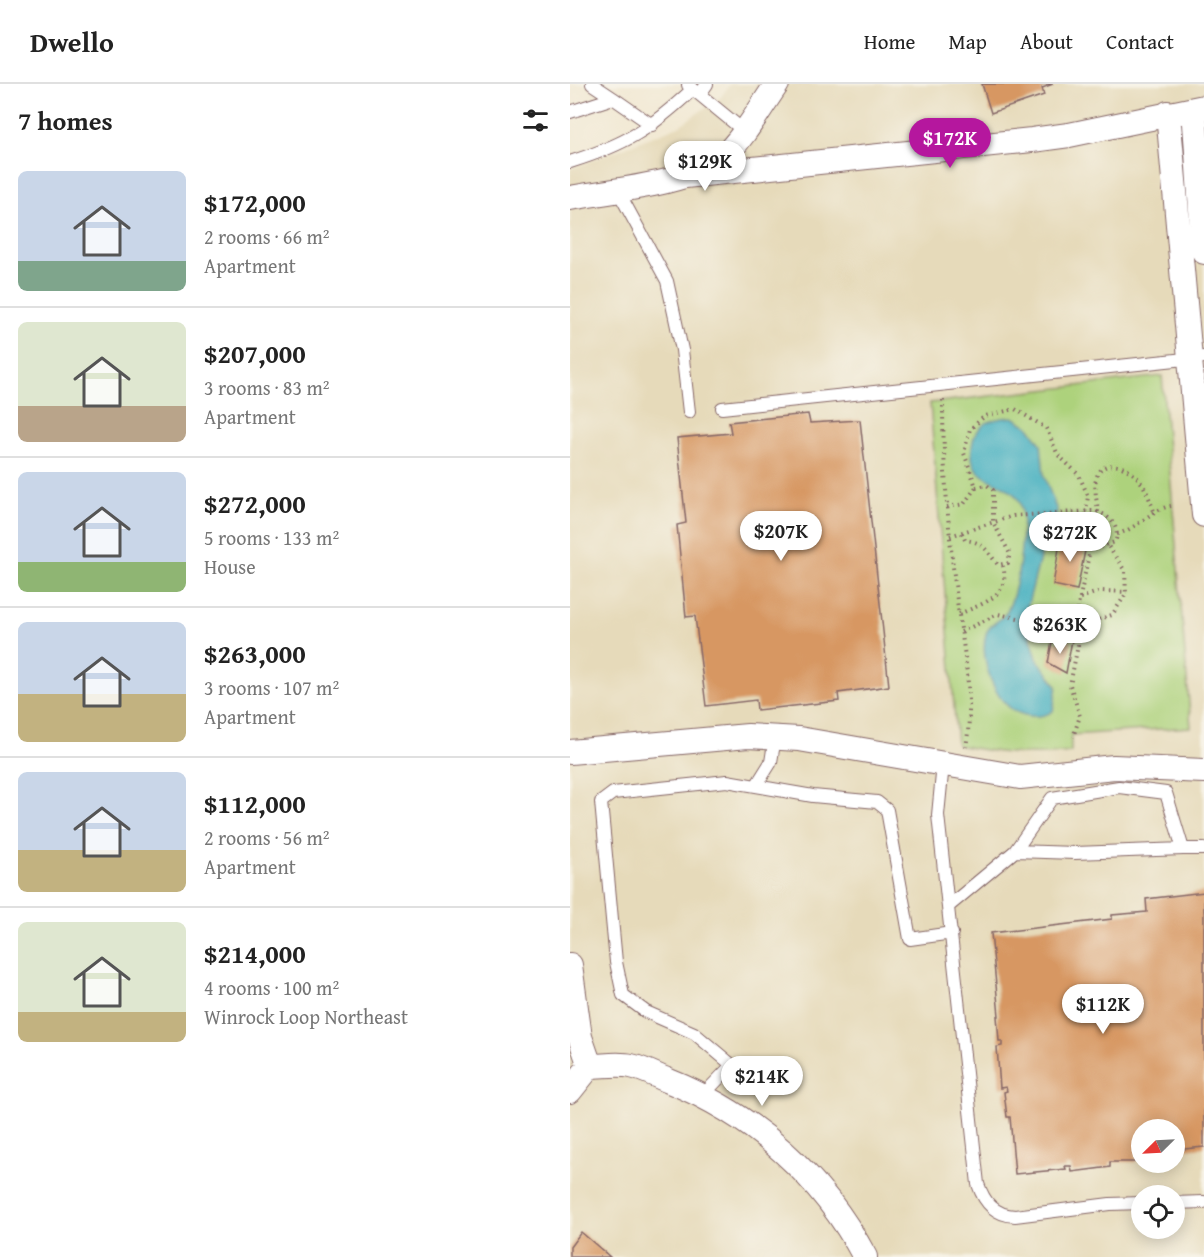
<!DOCTYPE html>
<html lang="en">
<head>
<meta charset="utf-8">
<style>
	:root { --surface:#fff; --page:#f2f2f2; --text:#222; --muted:#767676; --line:#e0e0e0; --accent:#b5179e }
	body { margin:0; font-family:"Gentium Book Plus",serif; background:var(--page); color:var(--text); height:100vh; display:flex; flex-direction:column; font-size:22px; white-space:nowrap }
	* { box-sizing:border-box; margin:0 }
	p { font-size:20px; color:var(--muted) }
	.icon { flex:none; width:33px; height:33px; fill:none; stroke:currentColor; stroke-width:2; stroke-linecap:round; stroke-linejoin:round }
	.map { position:relative; flex:1; overflow:hidden }
	.side { display:flex; flex-direction:column; background:var(--surface); width:570px }
	.side>* { flex:none }
	.needle { width:39px; rotate:246deg }
	.buttons { position:absolute; left:561px; top:1035px; display:grid; gap:12px }
	.buttons a { display:grid; place-items:center; width:54px; height:54px; border-radius:50%; background:var(--surface); box-shadow:0 3px 15px #0003; font-size:30px }
	.price { position:absolute; translate:-50% -51px; padding:0 14px; border-radius:21px; background:#fff; color:#222; font-size:20px; line-height:39px; filter:drop-shadow(0 2px 3px #0008) }
	.price::after { content:''; position:absolute; left:50%; top:36px; width:18px; height:14px; margin-left:-9px; background:inherit; clip-path:polygon(0 0,100% 0,50% 100%) }
	.price.active { background:var(--accent); color:#fff }
	ul { padding:0; list-style:none }
	li { display:flex; align-items:center; gap:18px; height:150px; padding:0 18px }
	li+li { border-top:2px solid var(--line) }
	li span { display:grid; place-items:center; flex:none; width:168px; height:120px; border-radius:9px; color:#555 }
	li>.icon { margin-inline-start:auto }
	span .icon { width:72px; height:72px; fill:#fffc; stroke-width:1 }
	li b { font-size:26px }
	h2 { display:flex; justify-content:space-between; align-items:center; height:72px; padding:0 18px; font-size:26px }
	header { display:flex; align-items:center; gap:36px; box-sizing:border-box; height:84px; padding:0 30px; background:var(--surface); border-bottom:2px solid var(--line) }
	header strong { font-size:28px }
	nav { display:flex; gap:33px; margin-inline-start:auto; font-size:21px }
	main { display:flex; flex:1; min-height:0 }
	.map>svg:first-child { display:block }
</style>
</head>
<body>
<header>
<strong>Dwello</strong>
<nav><a>Home</a><a>Map</a><a>About</a><a>Contact</a></nav>
</header>
<main>
<section class="side">
<h2>7 homes<svg class="icon" aria-label="filters" viewBox="0 0 24 24"><path d="M4 7h16M4 17h16"/><circle cx="9" cy="7" r="2"/><circle cx="15" cy="17" r="2"/></svg></h2>
<ul>
<li><span style="background:linear-gradient(#c9d6e8 75%,#7fa58c 0)"><svg class="icon" aria-label="home" viewBox="0 0 24 24"><path d="M3 11l9-7 9 7M6 9v11h12V9"/></svg></span><div><b>$172,000</b><p>2 rooms · 66 m²</p><p>Apartment</p></div></li>
<li><span style="background:linear-gradient(#dfe7d0 70%,#b9a48a 0)"><svg class="icon" aria-label="home" viewBox="0 0 24 24"><path d="M3 11l9-7 9 7M6 9v11h12V9"/></svg></span><div><b>$207,000</b><p>3 rooms · 83 m²</p><p>Apartment</p></div></li>
<li><span style="background:linear-gradient(#c9d6e8 75%,#8fb573 0)"><svg class="icon" aria-label="home" viewBox="0 0 24 24"><path d="M3 11l9-7 9 7M6 9v11h12V9"/></svg></span><div><b>$272,000</b><p>5 rooms · 133 m²</p><p>House</p></div></li>
<li><span style="background:linear-gradient(#c9d6e8 60%,#c2b280 0)"><svg class="icon" aria-label="home" viewBox="0 0 24 24"><path d="M3 11l9-7 9 7M6 9v11h12V9"/></svg></span><div><b>$263,000</b><p>3 rooms · 107 m²</p><p>Apartment</p></div></li>
<li><span style="background:linear-gradient(#c9d6e8 65%,#c2b280 0)"><svg class="icon" aria-label="home" viewBox="0 0 24 24"><path d="M3 11l9-7 9 7M6 9v11h12V9"/></svg></span><div><b>$112,000</b><p>2 rooms · 56 m²</p><p>Apartment</p></div></li>
<li><span style="background:linear-gradient(#dfe7d0 75%,#c2b280 0)"><svg class="icon" aria-label="home" viewBox="0 0 24 24"><path d="M3 11l9-7 9 7M6 9v11h12V9"/></svg></span><div><b>$214,000</b><p>4 rooms · 100 m²</p><p>Winrock Loop Northeast</p></div></li>
</ul>
</section>
<div class="map">
<svg width="634" height="1173" viewBox="0 0 634 1173">
	<rect width="100%" height="100%" fill="#f7f3e8"/>
	<filter id="ink" filterUnits="userSpaceOnUse"><feTurbulence type="fractalNoise" baseFrequency=".0167" numOctaves="2"/><feDisplacementMap in="SourceGraphic" scale="12" xChannelSelector="R" yChannelSelector="G"/><feConvolveMatrix kernelMatrix="1 2 1 2 8 2 1 2 1" color-interpolation-filters="sRGB"/></filter>
	<filter id="wash" filterUnits="userSpaceOnUse"><feTurbulence type="fractalNoise" baseFrequency=".008" numOctaves="4" result="noise"/><feDisplacementMap in="SourceGraphic" scale="24" xChannelSelector="R" yChannelSelector="G"/><feGaussianBlur stdDeviation="1.35" result="paint"/><feColorMatrix in="noise" values="0 0 0 0 0 0 0 0 0 0 0 0 0 0 0 0 0 1.4 0 .05"/><feComposite in="paint" operator="in"/></filter>
	<g filter="url(#wash)">
		<rect width="100%" height="100%" fill="#f2e9d4"/>
		<path fill="#e6daba" fill-rule="evenodd" d="M160 0H634V1173H0V85L109 42 151 13ZM572 1046H604V1078H572ZM572 1112H604V1144H572Z"/>
		<path fill="#add27b" stroke="#7c7853" stroke-width="1.5" d="M592 292 621 643 501 651V668C461 673 426 669 387 661L360 319Z"/>
		<path fill="#42afbf" stroke="#466775" stroke-width="1.5" d="M443 333 459 343 471 360 474 391 487 427 481 450 474 458 455 532 467 575 487 602 483 627C473 634 460 633 449 629 424 619 409 574 416 550 419 540 429 538 435 530 447 513 451 472 452 451 453 439 454 426 448 415 434 393 399 400 402 366 402 360 403 353 407 348 415 336 428 334 443 333Z"/>
		<g id="blocks">
			<path fill="#d79762" d="M412 0H483L472 4 474 11 421 29Z
				M238 330 240 339 290 336 319 602 268 609 269 617 187 626 186 616 136 622 125 532 116 533 107 441 116 439 107 354 161 349 159 338Z
				M491 452 517 457 507 506 483 501Z
				M502 556 496 589 478 579 482 558Z
				M634 808V1063L604 1066V1046H572V1069H565L566 1078H540V1083L502 1088 501 1082H495L496 1085 445 1090 440 1033H437L434 1008 437 1007 436 1003 430 1004 427 963 432 962V957H429L427 932H429L421 849 542 835V831L577 828 576 815Z
				M11 1148 40 1173H0V1163Z"/>
		</g>
	</g>
	<g filter="url(#ink)">
		<use href="#blocks" fill-opacity="0" stroke="#856666" stroke-width="1.5"/>
		<g fill="none" stroke-linecap="round" stroke-linejoin="round">
			<defs>
				<path id="lane" d="M22 0 43 14
					M118 1 174 47
					M130 10 137 0
					M0 28 43 14 82 41
					M0 78C57 60 80 45 123 5
					M47 105 97 197 112 266 119 328
					M152 324 634 273
					M373 680 368 731 408 1100C414 1118 424 1131 445 1132L540 1120 572 1119
					M186 702 201 678 205 653
					M445 767 505 769 613 765
					M380 821 445 767 482 714 549 703 596 709 613 765H634
					M133 1011 162 981 124 949 76 928 53 911 46 878 31 718 43 709 157 697 243 712 307 718 317 726 340 855 382 849
					M604 1119 634 1118"/>
				<path id="street" d="M624 25 634 168
					M598 29 634 431
					M115 92 462 56 499 51 634 23
					M0 114C39 107 123 99 152 74 174 54 190 24 207 0
					M0 668 178 652 229 655 450 693 544 683 634 687
					M0 881 10 953 20 982
					M0 1007 20 982C33 982 49 979 61 982 74 985 87 992 99 997 184 1031 252 1092 295 1173"/>
			</defs>
			<use href="#lane" stroke="#856666" stroke-width="14"/>
			<use href="#street" stroke="#856666" stroke-width="26"/>
			<path stroke="#856666" stroke-width="4" stroke-dasharray="1.5 4.5" stroke-linecap="butt" d="M373 316C373 380 378 444 386 508 392 561 405 611 396 663
				M377 423 394 420 406 403 394 369 400 345 415 332 445 325 476 344 488 371 509 391 518 412 516 427
				M528 428C527 417 524 405 526 395 533 371 560 383 570 397 577 406 580 417 584 427
				M392 449 395 456C414 458 417 467 428 481L438 479 440 470 423 438V406L417 401 406 403
				M547 450C568 445 579 426 601 422
				M380 452 443 432 522 427C537 428 552 443 545 458L520 466 508 522V561L500 601 510 632 503 653
				M510 514 531 507 557 508
				M389 530C412 520 441 512 433 482
				M391 548 428 530 508 546
				M509 549 522 538 542 531 556 510 555 487 538 462"/>
			<use href="#lane" stroke="#fff" stroke-width="12"/>
			<use href="#street" stroke="#fff" stroke-width="24"/>
		</g>
	</g>
</svg>
<div class="buttons">
<a><svg class="needle" viewBox="-14 -14 28 28"><path d="M0-13l5 13h-10z" fill="#e53935"/><path d="M0 13l5-13h-10z" fill="#767676"/></svg></a>
<a><svg class="icon" aria-label="locate" viewBox="0 0 24 24"><circle cx="12" cy="12" r="6"/><path d="M12 2v4M12 18v4M2 12h4M18 12h4"/></svg></a>
</div>
<b class="price active" style="left:380px;top:85px">$172K</b>
<b class="price" style="left:135px;top:108px">$129K</b>
<b class="price" style="left:211px;top:478px">$207K</b>
<b class="price" style="left:500px;top:479px">$272K</b>
<b class="price" style="left:490px;top:571px">$263K</b>
<b class="price" style="left:533px;top:951px">$112K</b>
<b class="price" style="left:192px;top:1023px">$214K</b>
</div>
</main>
</body>
</html>
